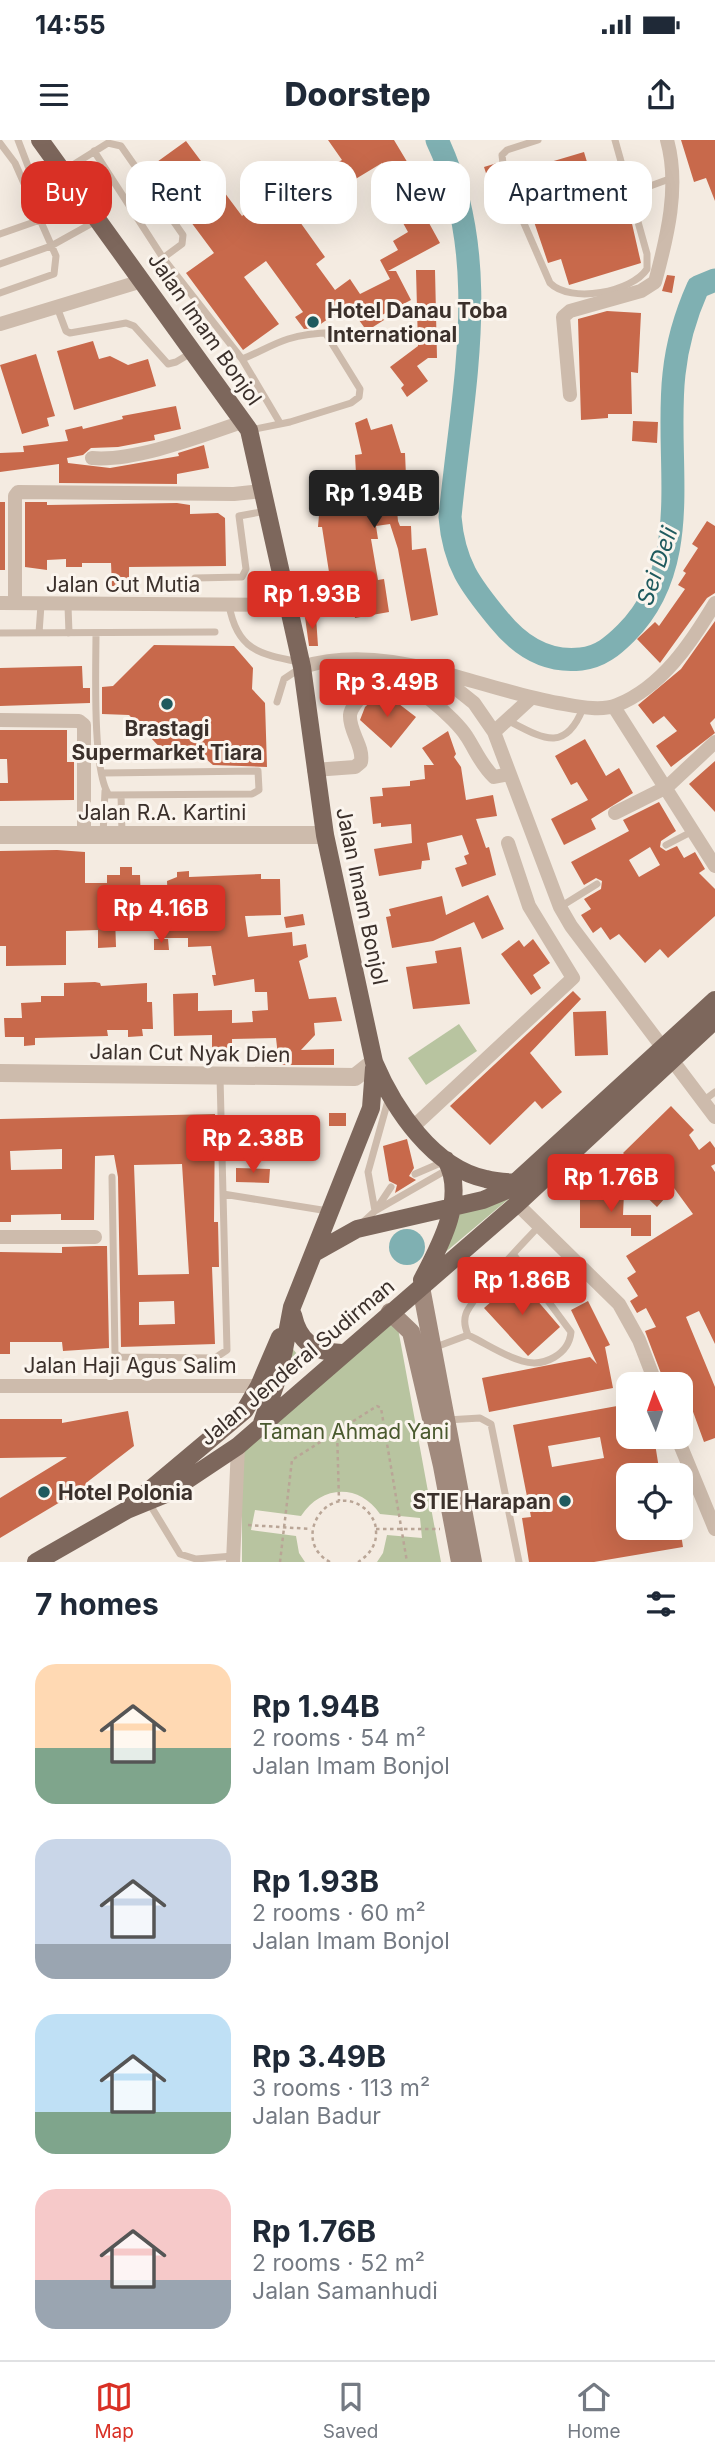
<!DOCTYPE html>
<html lang="en">
<head>
<meta charset="utf-8">
<style>
	:root { --surface:#fff; --page:#f6f6f7; --text:#1f2937; --muted:#747a83; --line:#e0e1e3; --accent:#d93025 }
	body { margin:0; font-family:Inter,sans-serif; background:var(--page); color:var(--text); height:100vh; display:flex; flex-direction:column; font-size:26px; white-space:nowrap }
	* { box-sizing:border-box; margin:0 }
	p { font-size:23px; color:var(--muted) }
	.icon { flex:none; width:38px; height:38px; fill:none; stroke:currentColor; stroke-width:2; stroke-linecap:round; stroke-linejoin:round }
	.map { position:relative; height:1422px; overflow:hidden }
	.details { display:flex; flex-direction:column; background:var(--surface); flex:1 }
	.details>* { flex:none }
	.banner { position:absolute; left:21px; top:21px; width:674px; height:63px; display:flex; gap:14px }
	.needle { width:46px; rotate:358deg }
	.tools { position:absolute; left:616px; top:1232px; display:grid; gap:14px }
	.tools a { display:grid; place-items:center; width:77px; height:77px; border-radius:14px; background:var(--surface); box-shadow:0 7px 28px #0002; font-size:35px }
	.price { position:absolute; translate:-50% -60px; padding:0 16px; border-radius:7px; background:var(--accent); color:#fff; font-size:23px; line-height:46px; filter:drop-shadow(0 2px 4px #0008) }
	.price::after { content:''; position:absolute; left:50%; top:42px; width:21px; height:16px; margin-left:-10px; background:inherit; clip-path:polygon(0 0,100% 0,50% 100%) }
	.price.selected { background:#222; color:#fff }
	ul { padding:0; list-style:none }
	li { display:flex; align-items:center; gap:21px; height:175px; padding:0 35px }
	li span { display:grid; place-items:center; flex:none; width:196px; height:140px; border-radius:21px; color:#555 }
	li>.icon { margin-inline-start:auto }
	span .icon { width:84px; height:84px; fill:#fffc; stroke-width:1 }
	li b { font-size:30px }
	h2 { display:flex; justify-content:space-between; align-items:center; height:84px; padding:0 35px; font-size:30px }
	.tag { padding:0 24px; border-radius:21px; background:var(--surface); box-shadow:0 7px 28px #0002; font-size:24px; line-height:63px }
	.tag.selected { background:var(--accent); color:#fff }
	.status { display:flex; justify-content:space-between; align-items:center; height:49px; padding:0 35px; background:var(--surface); direction:ltr }
	.status svg { height:19px; fill:currentColor }
	header { display:flex; justify-content:space-between; align-items:center; height:91px; padding:0 35px; background:var(--surface); font-size:32px; font-weight:800 }
	.dock { display:flex; justify-content:space-around; align-items:center; height:98px; border-top:2px solid var(--line); background:var(--surface); font-size:19px; color:var(--muted) }
	.dock a { display:grid; justify-items:center; gap:4px }
	.dock .selected { color:var(--accent) }
	.map>svg:first-child { display:block }
</style>
</head>
<body>
<div class="status"><b>14:55</b><svg viewBox="0 0 49 12"><path d="M0 12V9h3v3zM5 12V6h3v6zM10 12V3h3v9zM15 12V0h3v12zM26 1h20v11H26zM47 4h2v5h-2z"/></svg></div>
<header><svg class="icon" aria-label="menu" viewBox="0 0 24 24"><path d="M4 6h16M4 12h16M4 18h16"/></svg>Doorstep<svg class="icon" aria-label="share" viewBox="0 0 24 24"><path d="M12 15V3M7 8l5-5 5 5M5 13v7h14v-7"/></svg></header>
<div class="map">
<svg width="715" height="1422" viewBox="0 0 715 1422">
	<rect width="100%" height="100%" fill="#f4ebe1"/>
	<path fill="#b8c4a0" d="M459 884 477 911 426 945 408 918Z
		M518 1051 442 1115 455 1072Z
		M387 1182 397 1183 441 1422H377L383 1413 387 1395 422 1398 420 1378 380 1374C359 1343 321 1345 301 1376L255 1370 251 1390 296 1396 299 1413 305 1422H242V1306Z
		M291 1207 298 1215 311 1220 285 1241Z"/>
	<path fill="#7fb0b2" d="M389 1107a18 18 0 1 1 36 0a18 18 0 1 1-36 0Z"/>
	<g fill="none" stroke-linecap="round" stroke-linejoin="round">
		<path stroke="#7fb0b2" stroke-width="23" d="M437 0C494 120 462 250 450 377 454 424 470 445 499 480 520 506 547 523 581 519 600 517 613 506 626 493 696 423 664 321 674 234 677 205 686 174 698 147L715 140"/>
	</g>
	<path fill="#c8694b" fill-rule="evenodd" d="M328 0H394L409 25 390 37 382 23 339 49 326 29 342 20Z
		M681 0H715V61L706 38 694 42Z
		M186 1 242 76 270 55 288 80 295 75 325 117 316 124 335 150 350 139 360 154 390 139 380 120 398 110 393 101 408 92 398 74 418 63 440 103 388 131H396L411 160 380 176 384 180 373 187H364L348 165 315 188 304 189 295 177 303 172 266 121 244 137 279 184 243 210 186 133 214 113 150 27Z
		M584 12 605 82 630 75 641 123 569 145 561 119 548 123 529 67 524 69 510 34Z
		M497 23 499 42 513 73 500 76 484 27Z
		M416 130H435L437 218H428L417 226 428 241 407 257 401 248 404 245 390 227 418 206Z
		M667 135 675 136 672 153 662 151Z
		M607 171 641 173 638 233 631 232 632 274H608V278L581 280 578 179Z
		M93 201 99 219 110 216 128 225 148 219 156 246 74 270 57 211Z
		M36 214 55 276 47 278 49 286 22 294 0 225Z
		M176 266 181 289 154 295 155 300 118 307 91 308 83 315 67 318 68 323 110 328 179 316 178 313 204 305 209 328 177 334V344L59 343V324L0 332V313L24 312 23 306 68 301 65 290 82 286 83 289 123 279 122 276Z
		M367 278 371 290 392 284 401 313H405L406 336H398L399 346 395 349 398 381 400 386H411L412 410 426 408 438 475 411 481 398 409 390 384 376 386 378 399H371L378 440 384 439 389 472 355 478 349 442 331 445 322 387H318L320 363 324 362 323 354 357 352 355 315 362 314 355 283Z
		M633 281 658 282 657 303 632 301Z
		M0 362H5V430H0Z
		M25 362H47V365L177 363 190 365V374L218 373 225 378 226 426 129 427V446H112L111 423H82V427H66V419L47 420V430L25 427Z
		M707 381 715 386V453L707 458 660 523 637 499 655 482 659 486 685 449 678 445 686 433 683 431 698 408 692 404Z
		M305 477H316L318 506H309Z
		M715 481V578L710 583 715 593 671 627 656 606 677 591 664 576 653 584 638 565 681 529Z
		M154 505 234 506 253 528 252 549 265 563 267 627 213 625 206 619H171L129 575 102 574V547L113 546Z
		M82 526 83 548H90V563L0 566V528Z
		M382 551 416 577 391 608 360 580 365 567Z
		M0 590H67V622H74V660L0 661V643H8L7 619H0Z
		M448 591 456 614 454 617 461 627 466 660 493 655 497 676 476 679 486 708 489 707 496 735 462 747 455 728 467 724 464 716 469 714 462 695 427 703 430 720 422 721 421 729 379 736 374 709 412 703 411 684 381 687V683L373 684 370 657 383 656 382 648 410 646V641L425 639 424 625H434L422 608Z
		M585 599 606 636 619 628 633 653 591 679 596 689 564 705 551 679 588 660 577 642 571 645 555 616Z
		M715 621V672L689 644Z
		M659 662 676 691 661 701 660 707 666 711 677 706 684 718 695 712 705 729 699 733 715 749V776L668 818 660 809 645 823 619 794 610 800 601 787 593 793 581 775 591 769 584 759 601 749 602 741 596 738 584 745 571 722 629 691 623 680ZM650 707 660 725 639 737 629 720Z
		M57 710 85 712V743H107V735H120V727H132V735H140L141 765H168L167 741 177 737V732L189 731V737L261 734V739H280L281 775 245 776 248 797 292 792 293 806 306 804 308 817 299 821 309 859 336 857 342 881 314 883 315 895 301 910 334 909V925H279L276 898 232 899V909H212V895L174 896 173 854 198 853V871L232 870V883L253 882 252 871 268 870 267 852H255L254 839 214 846 212 835H216L211 806 188 807V798H162L161 779 115 776 116 807 98 808V790L66 791V825L6 826V806H0V711Z
		M488 755 504 789 482 799 474 782 433 801 392 808 386 777 391 776 389 769 442 756 446 775Z
		M303 774 305 785 286 788 284 777Z
		M154 799H168L169 810H154Z
		M533 799 550 823 533 835 541 848 531 855 501 814 519 800 524 807Z
		M461 807 470 864 413 869 406 827 437 823 435 811Z
		M95 842 100 843 101 846 147 843V862H152L153 889H142L143 896 128 897V890H107L108 896 35 898V905L24 906V897H5L4 878H22L21 863 41 862V856H64V843Z
		M573 851 581 859 530 913 562 952 542 969 535 961 490 1005 450 966Z
		M606 871 608 915 575 916 573 872Z
		M671 966 694 990 689 995 699 1010 710 1001 715 1008V1024L711 1026 715 1032V1204L699 1171 686 1177 715 1247V1298L704 1302 692 1269 681 1274V1244H665L645 1191 656 1187 646 1168 637 1173 630 1161 638 1156 627 1138 636 1132 626 1116 693 1074 674 1048 657 1067 638 1049 648 1039 623 1013Z
		M329 973H346V986H329Z
		M215 974 214 1082H218L219 1127H212L215 1204 121 1207 118 1037 114 1015 95 1016 94 1080H61V1074L11 1075V1082H0V979ZM62 1009V1029L11 1030 10 1011ZM182 1024 189 1134 138 1135 134 1025ZM174 1161 175 1184 139 1185V1162Z
		M407 999 414 1028 409 1036 416 1040 395 1053 397 1045 389 1041 383 1006Z
		M236 1028 270 1029 269 1043 236 1042Z
		M580 1053H624L623 1075H651V1096H631V1088H580Z
		M96 1106H107L109 1208 63 1211 62 1202H10V1214H0V1112L62 1113V1107Z
		M518 1138 560 1187 528 1216 484 1168Z
		M588 1161 610 1205 605 1207 613 1248 489 1272 482 1238 590 1217 597 1224 571 1170Z
		M628 1264V1297H654L660 1335H628V1388H680L683 1407 594 1422H529L522 1378 531 1377 513 1285ZM600 1297 604 1318 552 1327 548 1306Z
		M128 1271 134 1306 86 1343 87 1346 0 1398V1358L67 1317 0 1318V1279H62V1283Z"/>
	<g fill="none" stroke-linecap="round" stroke-linejoin="round">
		<path stroke="#b9a596" stroke-width="2.5" stroke-dasharray="3.5 3.5" stroke-linecap="butt" d="M337 1289 339 1361
			M248 1385 311 1389
			M376 1389H440
			M280 1422 292 1320 377 1266 381 1268 407 1422
			M330 1422C289 1400 328 1340 364 1368 371 1374 376 1382 376 1391 377 1405 369 1415 358 1422"/>
		<path stroke="#cdbbac" stroke-width="7" d="M18 0 36 47
			M538 0 507 10 502 15 505 40 550 143C571 164 632 152 647 129V114L615 0
			M0 3 15 23 56 116 54 134 0 153
			M94 11 163 118 242 219 280 283
			M28 53 108 3 121 6 183 95 182 104 163 118
			M631 53 672 38
			M0 94 40 80
			M0 124 51 106 96 81
			M57 167 66 191 70 193 126 183 134 186 168 224 176 222 191 213
			M242 219C258 213 272 204 288 199 324 188 367 194 404 195
			M250 290 290 282 351 263 359 257 360 249 326 194
			M195 438 242 437 246 429 239 376 266 371
			M229 465C237 510 259 514 299 522
			M68 466 69 493
			M0 493 215 492
			M39 493 41 465
			M96 493C96 526 92 632 109 655L252 654 259 650 258 631 103 633
			M277 562 284 539 302 527
			M507 580C542 598 565 614 583 568
			M121 655 122 693
			M103 695 105 651
			M666 705 693 691
			M560 767 597 744
			M220 937 223 1054 328 1071
			M703 961 715 952
			M415 1034 443 1022
			M112 1037 115 1213 120 1217 215 1218 227 1210 223 1054
			M375 1071 368 1032 389 957
			M375 1071 391 1047
			M362 1083 375 1071 450 1028
			M514 1115 571 1192C569 1214 544 1228 522 1221 504 1216 485 1203 468 1195 464 1185 463 1177 469 1168 484 1143 518 1109 539 1086
			M433 1208 468 1195
			M447 1280 480 1278 491 1284 519 1422
			M149 1363 180 1414 196 1419 233 1416"/>
		<path stroke="#cdbbac" stroke-width="14" d="M0 184 142 141
			M570 255 563 177 570 171 641 151 655 142C667 98 680 46 667 0
			M92 318C134 322 201 296 242 282
			M0 463 288 465
			M15 463V356L18 352 234 354 262 351
			M302 527C388 501 474 548 558 563 576 566 600 572 617 565 662 547 691 503 715 463
			M434 531 474 563 494 592 560 767 571 786 715 977
			M614 567 715 726
			M0 580 79 581 84 585V695
			M494 592 531 558
			M314 630 355 627 361 622C364 606 349 592 350 575 351 566 362 556 368 549 373 543 378 538 386 538 408 536 456 579 467 597 476 611 481 625 494 637L509 634
			M615 673 667 647 715 602
			M413 987 573 838 529 766 508 703
			M517 1064 619 1164 639 1200 656 1244
			M0 1097H95
			M0 1246H259
			M677 1297 715 1389
			M233 1422 238 1306"/>
		<path stroke="#cdbbac" stroke-width="18" d="M0 695H325
			M0 933 355 937 374 922"/>
		<path stroke="#a18a7d" stroke-width="18" d="M421 1147 473 1422
			M390 1172 411 1192 442 1326 460 1422"/>
		<path stroke="#7d675c" stroke-width="18" d="M40 0 249 290 302 527 325 695 374 922C394 969 433 1028 486 1039 497 1042 508 1042 519 1043
			M316 1112 357 1089 483 1060 507 1050 715 860
			M422 1140C440 1106 467 1057 446 1020
			M293 1175C299 1202 314 1212 342 1213
			M262 1283 280 1231 292 1167 371 968 374 928
			M133 1364 245 1270 259 1246 280 1197
			M36 1422 127 1370 166 1354 238 1306 517 1064 715 880"/>
	</g>
	<g fill="#1f5a5e" stroke="#fbf5ee" stroke-width="2.5">
		<circle cx="313" cy="182" r="7"/>
		<circle cx="167" cy="564" r="7"/>
		<circle cx="44" cy="1352" r="7"/>
		<circle cx="565" cy="1361" r="7"/>
	</g>
	<g text-anchor="middle" dominant-baseline="central" stroke-width="6" stroke-linejoin="round" paint-order="stroke">
		<g font-size="21" font-weight="bold" fill="#3b302b" stroke="#fbf5ee" text-anchor="start">
			<text x="327" y="170">Hotel Danau Toba<tspan x="327" dy="24">International</tspan></text>
			<text x="167" y="588" text-anchor="middle">Brastagi<tspan x="167" dy="24">Supermarket Tiara</tspan></text>
			<text x="58" y="1352">Hotel Polonia</text>
			<text x="551" y="1361" text-anchor="end">STIE Harapan</text>
		</g>
		<g font-size="21" fill="#3b302b" stroke="#fbf5ee">
			<text transform="translate(205 189) rotate(55)">Jalan Imam Bonjol</text>
			<text x="123" y="444">Jalan Cut Mutia</text>
			<text x="162" y="672">Jalan R.A. Kartini</text>
			<text transform="translate(362 756) rotate(78)">Jalan Imam Bonjol</text>
			<text transform="translate(190 913) rotate(1)">Jalan Cut Nyak Dien</text>
			<text transform="translate(297 1222) rotate(-40)">Jalan Jenderal Sudirman</text>
			<text x="130" y="1225">Jalan Haji Agus Salim</text>
		</g>
		<g font-size="21" fill="#4a5a2e" stroke="#fbf5ee">
			<text x="354" y="1291">Taman Ahmad Yani</text>
		</g>
		<g font-size="23" font-style="italic" fill="#1f5a5e" stroke="#fbf5ee">
			<text transform="translate(657 426) rotate(-71)">Sei Deli</text>
		</g>
	</g>
</svg>
<div class="tools">
<a><svg class="needle" viewBox="-14 -14 28 28"><path d="M0-13l5 13h-10z" fill="#e53935"/><path d="M0 13l5-13h-10z" fill="#747a83"/></svg></a>
<a><svg class="icon" aria-label="locate" viewBox="0 0 24 24"><circle cx="12" cy="12" r="6"/><path d="M12 2v4M12 18v4M2 12h4M18 12h4"/></svg></a>
</div>
<b class="price selected" style="left:374px;top:390px">Rp 1.94B</b>
<b class="price" style="left:312px;top:491px">Rp 1.93B</b>
<b class="price" style="left:387px;top:579px">Rp 3.49B</b>
<b class="price" style="left:161px;top:805px">Rp 4.16B</b>
<b class="price" style="left:253px;top:1035px">Rp 2.38B</b>
<b class="price" style="left:611px;top:1074px">Rp 1.76B</b>
<b class="price" style="left:522px;top:1177px">Rp 1.86B</b>
<div class="banner">
<a class="tag selected">Buy</a>
<a class="tag">Rent</a>
<a class="tag">Filters</a>
<a class="tag">New</a>
<a class="tag">Apartment</a>
</div>
</div>
<section class="details">
<h2>7 homes<svg class="icon" aria-label="filters" viewBox="0 0 24 24"><path d="M4 7h16M4 17h16"/><circle cx="9" cy="7" r="2"/><circle cx="15" cy="17" r="2"/></svg></h2>
<ul>
<li><span style="background:linear-gradient(#ffd9b3 60%,#7fa58c 0)"><svg class="icon" aria-label="home" viewBox="0 0 24 24"><path d="M3 11l9-7 9 7M6 9v11h12V9"/></svg></span><div><b>Rp 1.94B</b><p>2 rooms · 54 m²</p><p>Jalan Imam Bonjol</p></div></li>
<li><span style="background:linear-gradient(#c9d6e8 75%,#9aa5b1 0)"><svg class="icon" aria-label="home" viewBox="0 0 24 24"><path d="M3 11l9-7 9 7M6 9v11h12V9"/></svg></span><div><b>Rp 1.93B</b><p>2 rooms · 60 m²</p><p>Jalan Imam Bonjol</p></div></li>
<li><span style="background:linear-gradient(#bfe0f5 70%,#7fa58c 0)"><svg class="icon" aria-label="home" viewBox="0 0 24 24"><path d="M3 11l9-7 9 7M6 9v11h12V9"/></svg></span><div><b>Rp 3.49B</b><p>3 rooms · 113 m²</p><p>Jalan Badur</p></div></li>
<li><span style="background:linear-gradient(#f6c9c9 65%,#9aa5b1 0)"><svg class="icon" aria-label="home" viewBox="0 0 24 24"><path d="M3 11l9-7 9 7M6 9v11h12V9"/></svg></span><div><b>Rp 1.76B</b><p>2 rooms · 52 m²</p><p>Jalan Samanhudi</p></div></li>
</ul>
</section>
<nav class="dock">
<a class="selected"><svg class="icon" aria-label="map" viewBox="0 0 24 24"><path d="M3 6l6-2 6 2 6-2v14l-6 2-6-2-6 2zM9 4v14M15 6v14"/></svg>Map</a>
<a><svg class="icon" aria-label="saved" viewBox="0 0 24 24"><path d="M7 4h10v16l-5-4-5 4z"/></svg>Saved</a>
<a><svg class="icon" aria-label="home" viewBox="0 0 24 24"><path d="M3 11l9-7 9 7M6 9v11h12V9"/></svg>Home</a>
</nav>
</body>
</html>
